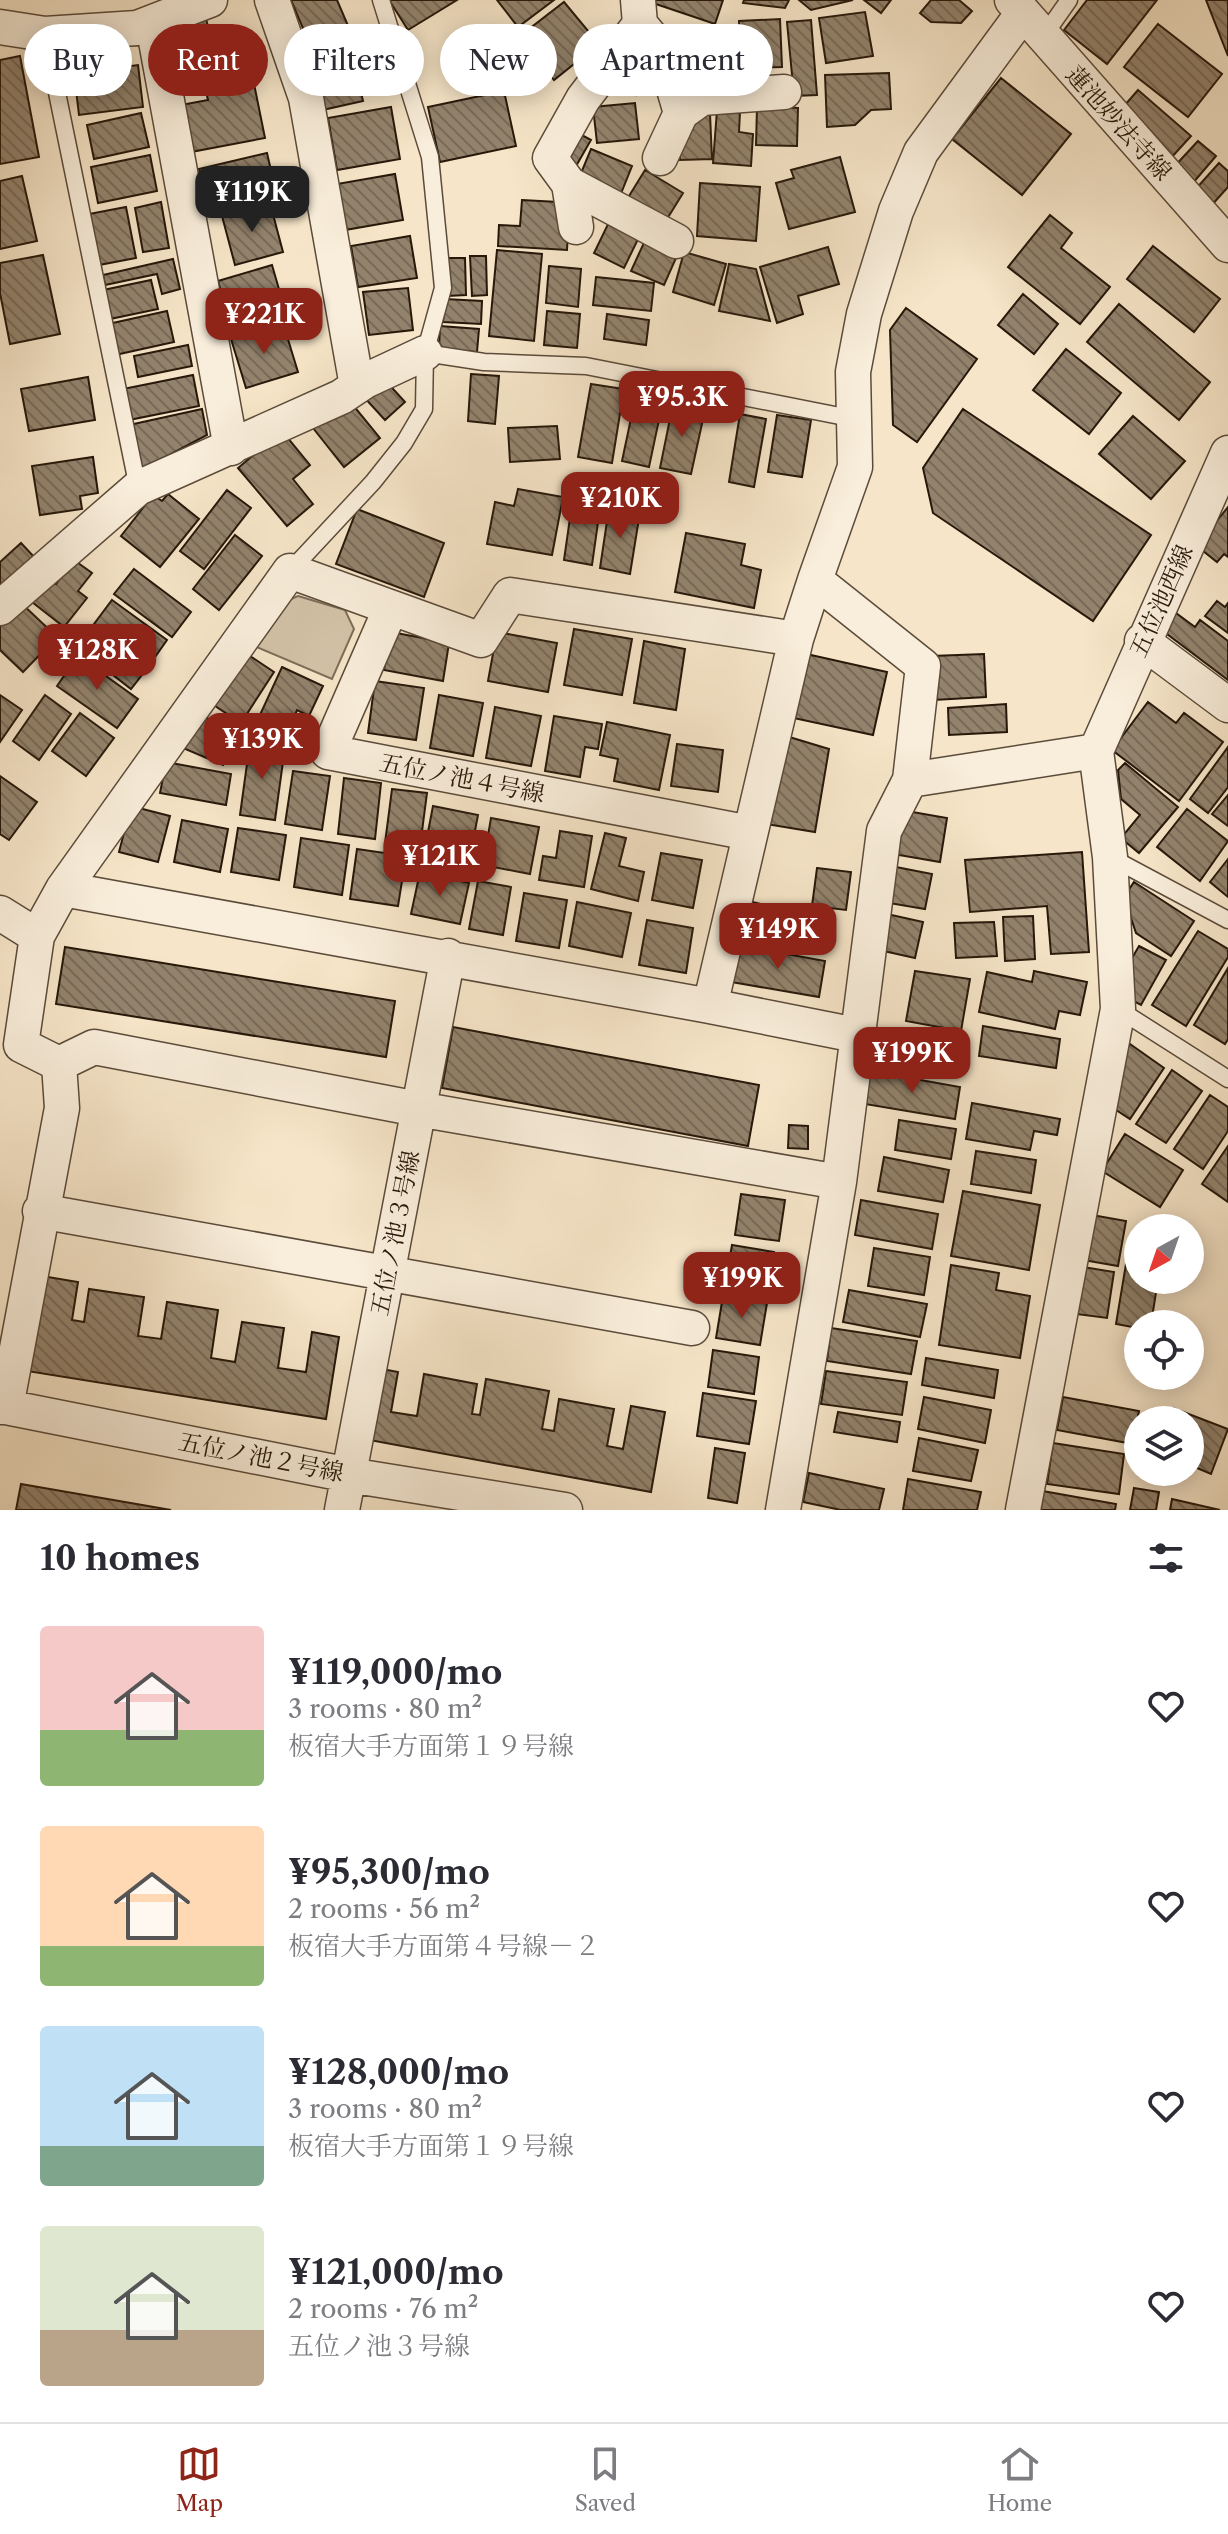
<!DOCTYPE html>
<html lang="en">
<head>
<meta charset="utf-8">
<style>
	:root { --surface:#fff; --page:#f2f2f3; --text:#2b2b33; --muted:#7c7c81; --line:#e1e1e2; --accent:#8f2418 }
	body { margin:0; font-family:"Libre Caslon Text","Noto Serif JP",serif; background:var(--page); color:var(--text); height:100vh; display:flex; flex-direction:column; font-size:30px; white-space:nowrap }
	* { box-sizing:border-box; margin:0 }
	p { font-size:26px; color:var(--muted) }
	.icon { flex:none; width:44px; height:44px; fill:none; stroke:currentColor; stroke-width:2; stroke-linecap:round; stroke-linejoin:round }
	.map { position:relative; height:1510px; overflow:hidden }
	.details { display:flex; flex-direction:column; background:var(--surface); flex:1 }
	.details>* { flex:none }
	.banner { position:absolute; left:24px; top:24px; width:800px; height:72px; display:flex; gap:16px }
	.needle { width:52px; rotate:220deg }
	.tools { position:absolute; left:1124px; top:1214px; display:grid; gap:16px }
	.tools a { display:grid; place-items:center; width:80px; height:80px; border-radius:50%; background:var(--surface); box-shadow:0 4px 20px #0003; font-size:40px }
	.price { position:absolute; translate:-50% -68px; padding:0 18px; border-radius:16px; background:var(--accent); color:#fff; font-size:26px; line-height:52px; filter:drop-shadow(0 2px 4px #0008) }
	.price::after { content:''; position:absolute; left:50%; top:48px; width:24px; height:18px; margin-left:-12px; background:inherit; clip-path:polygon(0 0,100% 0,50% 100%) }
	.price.on { background:#222; color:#fff }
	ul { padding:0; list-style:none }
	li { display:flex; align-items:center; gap:24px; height:200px; padding:0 40px }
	li span { display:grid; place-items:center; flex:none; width:224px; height:160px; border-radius:8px; color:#555 }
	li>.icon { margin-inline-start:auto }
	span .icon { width:96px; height:96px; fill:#fffc; stroke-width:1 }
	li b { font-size:34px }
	h2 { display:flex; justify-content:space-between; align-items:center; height:96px; padding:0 40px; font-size:34px }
	.tag { padding:0 28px; border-radius:36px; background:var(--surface); box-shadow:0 4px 20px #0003; font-size:28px; line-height:72px }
	.tag.on { background:var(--accent); color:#fff }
	.tabs { display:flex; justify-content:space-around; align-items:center; height:112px; border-top:2px solid var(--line); background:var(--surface); font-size:22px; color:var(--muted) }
	.tabs a { display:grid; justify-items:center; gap:4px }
	.tabs .on { color:var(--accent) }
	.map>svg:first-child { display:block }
</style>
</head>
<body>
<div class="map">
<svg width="1228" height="1510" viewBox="0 0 1228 1510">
	<defs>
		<pattern id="building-back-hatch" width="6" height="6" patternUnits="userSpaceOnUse" patternTransform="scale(2)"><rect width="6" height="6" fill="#93836d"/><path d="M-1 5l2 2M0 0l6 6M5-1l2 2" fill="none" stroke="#786a58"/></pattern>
	</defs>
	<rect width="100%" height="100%" fill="#f6e5c8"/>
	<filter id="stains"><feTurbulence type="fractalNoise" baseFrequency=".0025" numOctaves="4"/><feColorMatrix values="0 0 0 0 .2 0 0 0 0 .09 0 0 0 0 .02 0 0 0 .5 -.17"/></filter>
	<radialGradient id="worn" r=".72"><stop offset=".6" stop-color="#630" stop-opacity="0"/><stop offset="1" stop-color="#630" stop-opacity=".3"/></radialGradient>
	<path fill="#d3c2a8" stroke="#7d6d59" stroke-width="2" d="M298 596 345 610 354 629 332 679 254 646 279 604Z"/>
	<path fill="url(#building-back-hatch)" stroke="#27180a" stroke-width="2" d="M291 0H337L349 28 310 45Z
		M389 0H457L408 30Z
		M497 0H554L518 27Z
		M654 0H723L715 24 653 3Z
		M744 0H789L785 8 743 3Z
		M799 0H853L811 10Z
		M864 0H891L881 13Z
		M931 0H959L972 11 961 23 931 22 920 13Z
		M1087 0H1157L1107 64 1064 30Z
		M1206 0H1228V56Z
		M564 2 599 44 554 80 520 36Z
		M865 12 873 56 826 63 819 18Z
		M206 19 211 38 182 45 186 66 173 69 164 29Z
		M780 19 782 67 741 68 739 21Z
		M811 20 817 95 794 96 787 22Z
		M1158 24 1222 74 1188 117 1124 67Z
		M680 28 730 32 727 74 677 70Z
		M352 43 358 67 313 79 306 55Z
		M20 56 39 157 0 164V60Z
		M632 59 652 78 636 95 616 77Z
		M138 65 143 107 79 115 74 73Z
		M889 73 891 109 871 110 855 125 827 127 825 75Z
		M252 74 265 138 191 152 181 105 208 100 204 83Z
		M357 76 363 101 318 111 312 86Z
		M1001 78 1071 134 1022 195 952 139Z
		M1138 90 1191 136 1170 159 1118 113Z
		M504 91 516 146 440 162 428 107Z
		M635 103 639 139 597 143 593 107Z
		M391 107 400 159 337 170 328 118Z
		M757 107 798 108 797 146 756 145Z
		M717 110 740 112 739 132 753 134 751 166 713 163Z
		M141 113 149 147 94 159 87 125Z
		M710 114 712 159 680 160 679 129H693V115Z
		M576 132 591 140 576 166 561 157Z
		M1198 141 1216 156 1192 184 1173 168Z
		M591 149 632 166 620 196 579 178Z
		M267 153 276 192 197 210 192 191 204 189 199 169Z
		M150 155 157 191 98 203 91 167Z
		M840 157 855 212 789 229 776 183 794 178 791 170Z
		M1219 163 1228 171V187L1211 206 1194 191Z
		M645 170 683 193 664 224 626 201Z
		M395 174 403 220 345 230 337 184Z
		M22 176 37 241 0 249V181Z
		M700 183 760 187 756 241 697 236Z
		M522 200 558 202 569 218 567 250 498 246 499 225 520 226Z
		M161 202 169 248 143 252 135 208Z
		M270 203 283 252 235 265 222 216Z
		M126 207 136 258 99 265 89 214Z
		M1050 215 1072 233 1061 248 1110 287 1080 324 1008 267Z
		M611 218 641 233 624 268 594 253Z
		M648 234 680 249 664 285 631 271Z
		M410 236 417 278 358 287 351 246Z
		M1153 246 1220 299 1194 332 1127 279Z
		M828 247 839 284 798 296 803 314 777 323 760 267Z
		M497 250 542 254 534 341 489 336Z
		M684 252 726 264 714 305 673 292Z
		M43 255 60 334 10 344 0 293V263Z
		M470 256H486L487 295 472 296Z
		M447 258H465L466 295 448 296Z
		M173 259 180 289 162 294 157 274 105 285 103 275Z
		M729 264 756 269 770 321 719 311Z
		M272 265 285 310 231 326 218 281Z
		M549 266 581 269 578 307 546 303Z
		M596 277 654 283 651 311 593 305Z
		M151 280 158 309 110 319 103 290Z
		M408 288 413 330 369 335 363 292Z
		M1023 294 1058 324 1034 354 998 325Z
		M445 299 482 301 481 324 443 322Z
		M1119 304 1210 382 1179 420 1087 342Z
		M906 308 977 359 917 442 893 425 890 330Z
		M167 311 174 342 115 355 108 324Z
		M547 311 580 314 577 348 544 345Z
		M607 314 649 320 646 345 604 339Z
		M283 323 298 372 246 388 231 339Z
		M440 326 479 329 477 352 439 349Z
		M188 345 192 366 138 377 134 356Z
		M1066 349 1121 393 1089 434 1033 390Z
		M471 374 499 376 495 424 468 421Z
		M193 375 199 406 129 420 123 389Z
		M88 377 95 420 29 431 21 389Z
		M383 378 405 402 385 420 363 396Z
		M591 384 624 389 612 463 578 457Z
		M637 390 664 396 649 467 622 461Z
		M348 399 380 438 344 467 313 428Z
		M673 404 705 410 691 474 660 468Z
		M202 409 207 435 139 471 129 425Z
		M963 409 1151 535 1093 621 933 513 923 468Z
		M740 414 766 419 754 487 729 482Z
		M777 415 811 420 802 477 768 472Z
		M1133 416 1185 461 1151 499 1099 454Z
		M557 426 560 459 510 462 508 428Z
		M282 431 310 465 293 479 313 504 287 526 238 468Z
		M93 457 98 493 80 496 82 509 40 515 32 466Z
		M518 489 563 497 552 555 487 544 495 502 514 506Z
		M227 490 251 508 204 569 180 551Z
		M168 494 199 519 160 567 121 536 153 495 162 501Z
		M573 497 601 501 592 565 564 560Z
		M1228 507V557L1224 554 1217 562 1197 546Z
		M609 508 640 512 630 574 600 568Z
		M357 509 444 543 424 597 336 564Z
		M686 533 745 544 741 565 761 570 754 608 675 592Z
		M235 535 262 556 219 610 193 589Z
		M21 543 35 558 0 589V562Z
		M74 560 92 573 78 591 87 598 64 627 27 598 45 576 56 584Z
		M134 569 191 612 172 637 114 594Z
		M112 600 167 640 150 664 94 624Z
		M1217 601 1225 607 1228 603V633L1205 616Z
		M20 602 57 637 23 672 0 650V623Z
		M1176 613 1195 627 1200 620 1228 641V680L1163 631Z
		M91 628 145 671 131 689 76 646Z
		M574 629 632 639 622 695 564 685Z
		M391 632 449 643 443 681 384 670Z
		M497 632 557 643 548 692 488 681Z
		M644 641 685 649 676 710 634 703Z
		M244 652 274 672 241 723 212 704Z
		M802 653 887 672 873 735 789 717Z
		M984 654 986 697 934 700 932 656Z
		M78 656 138 699 117 728 57 686Z
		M282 667 323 686 309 716 297 710 288 731 259 717Z
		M375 681 424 688 416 740 368 733Z
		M0 695 22 710 0 742Z
		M45 695 71 714 39 760 13 741Z
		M439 695 483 703 473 756 430 748Z
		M1148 702 1176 723 1184 713 1223 742 1179 801 1112 750Z
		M1006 704 1007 732 949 735 948 708Z
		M495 707 541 716 531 766 486 758Z
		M80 713 114 738 86 776 52 751Z
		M197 714 237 731 223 765 183 748Z
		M554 716 602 724 598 749 585 747 580 777 545 771Z
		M607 722 670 735 659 790 614 781 618 759 600 755Z
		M786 736 829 749 815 832 766 824Z
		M250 742 285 747 275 820 240 815Z
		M677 744 723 750 718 792 671 786Z
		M1228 747V787L1208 813 1190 799Z
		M166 762 231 774 226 805 160 793Z
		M1125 763 1178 807 1139 853 1121 838 1140 815 1121 799 1118 770Z
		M293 771 330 776 322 830 285 824Z
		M0 776 37 802 9 840 0 834Z
		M344 778 381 783 375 839 338 834Z
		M392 789 427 793 420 847 385 843Z
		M1228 795V826L1212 814Z
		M131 806 170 816 158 862 119 852Z
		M433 806 478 815 469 862 424 853Z
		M1187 809 1228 841 1200 881 1157 847Z
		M901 810 947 818 940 862 893 854Z
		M491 818 539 827 530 874 483 865Z
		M182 820 228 829 220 872 174 862Z
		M238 828 286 835 279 880 231 872Z
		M560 831 592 836 584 887 539 880 543 856 556 858Z
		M605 833 626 838 619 866 644 872 638 901 591 889Z
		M301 838 349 845 342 895 294 887Z
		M357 849 406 856 398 906 350 899Z
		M1082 852 1089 952 1051 954 1047 906 970 912 965 860Z
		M661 853 702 860 693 908 652 900Z
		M1228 859V897L1210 882Z
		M896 867 932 874 925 909 889 903Z
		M817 868 851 872 846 910 812 906Z
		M420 872 469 883 460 924 411 914Z
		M478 881 511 887 503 935 469 929Z
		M1134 882 1194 921 1171 956 1136 933 1124 897Z
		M524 893 567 900 559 948 516 941Z
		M744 900 781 909 773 943 736 934Z
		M577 902 631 913 622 957 569 946Z
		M793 912 831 918 826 949 788 944Z
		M887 914 923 922 915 958 879 950Z
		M1033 916 1035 959 1005 961 1003 917Z
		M647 920 693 928 686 973 639 965Z
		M994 922 997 956 956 958 954 923Z
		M1198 931 1228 949V957L1186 1026 1152 1005Z
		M737 945 825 961 819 997 731 982Z
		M1139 946 1166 960 1141 1005 1126 997 1134 980 1125 970Z
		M65 947 395 1001 386 1057 56 1004Z
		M1228 968V1039L1225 1044 1194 1025Z
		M915 971 970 979 961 1031 906 1021Z
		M1034 971 1087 982 1080 1015 1059 1011 1055 1029 979 1012 987 972 1032 982Z
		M983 1026 1060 1039 1056 1068 979 1056Z
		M453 1027 759 1085 748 1146 442 1088Z
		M877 1030 961 1042 957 1072 873 1060Z
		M1130 1044 1164 1068 1130 1119 1104 1102 1112 1071Z
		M1172 1070 1202 1091 1166 1143 1136 1124Z
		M870 1071 960 1087 955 1119 865 1104Z
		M1210 1095 1228 1107V1131L1203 1169 1174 1149Z
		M972 1103 1060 1119 1057 1135 1034 1131 1030 1150 966 1139Z
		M899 1120 956 1129 951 1159 895 1150Z
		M789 1125 808 1126V1149L788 1148Z
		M1125 1134 1183 1170 1160 1207 1102 1171Z
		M1228 1146V1202L1202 1184Z
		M976 1151 1036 1160 1031 1193 971 1184Z
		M884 1157 949 1170 943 1202 878 1191Z
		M963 1191 1040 1205 1029 1270 951 1256Z
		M741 1194 785 1200 779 1241 735 1235Z
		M861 1200 938 1214 932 1249 855 1235Z
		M1092 1215 1126 1221 1118 1266 1083 1260Z
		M732 1245 774 1252 767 1293 725 1286Z
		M874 1248 930 1257 924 1295 868 1286Z
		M1128 1252 1138 1254V1280H1158L1151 1324H1138V1328L1116 1324Z
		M951 1265 999 1273 996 1290 1030 1296 1020 1358 939 1345Z
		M1083 1267 1114 1272 1107 1318 1076 1314Z
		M42 1276 78 1282 72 1320 84 1322 89 1289 144 1297 138 1336 161 1339 167 1302 218 1310 211 1358 235 1362 242 1322 284 1328 278 1368 306 1372 312 1332 339 1337 326 1419 27 1371Z
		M849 1290 927 1304 920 1337 843 1322Z
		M723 1296 767 1303 760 1345 716 1338Z
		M831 1328 917 1341 911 1374 827 1361Z
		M713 1350 759 1357 754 1394 708 1387Z
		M926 1358 998 1370 994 1398 922 1385Z
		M377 1368 398 1372 391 1412 417 1416 424 1374 477 1384 472 1414 480 1415 486 1379 549 1391 542 1429 554 1431 559 1399 614 1409 607 1446 623 1449 631 1406 665 1412 651 1492 364 1439Z
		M826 1371 907 1382 902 1415 821 1404Z
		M703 1393 756 1401 749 1444 697 1436Z
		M924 1397 991 1410 985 1443 918 1429Z
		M1063 1397 1139 1411 1133 1444 1057 1430Z
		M1173 1408 1228 1429 1211 1474 1190 1465V1420H1169Z
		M838 1412 900 1422 897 1442 834 1432Z
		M919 1438 978 1450 971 1481 913 1471Z
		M1053 1443 1124 1454 1119 1494 1047 1484Z
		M715 1448 745 1453 737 1503 708 1498Z
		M809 1473 884 1489 879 1510H841L803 1502Z
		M908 1479 981 1492 977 1510H903Z
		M21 1484 171 1510H16Z
		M1134 1488 1159 1492 1156 1510H1130Z
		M1037 1490 1116 1504 1115 1510H1034Z
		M1172 1499 1220 1510H1170Z"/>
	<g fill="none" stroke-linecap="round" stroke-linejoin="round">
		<defs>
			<path id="lane" d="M45 34 138 488
				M1043 37 1069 0
				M425 353 484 362 586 366 855 419
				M290 571 373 482 404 443 424 409 425 353 443 288 430 157 381 0
				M1110 857 1228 920
				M1118 1009 1228 1079"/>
			<path id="street" d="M272 0 306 98 357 386
				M1012 0 1228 245
				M640 24 663 52 681 113
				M153 25 231 448
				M0 27 45 34 137 28 210 0
				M660 158 681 113 702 98 784 92
				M569 184 676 241
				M576 227 569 184 550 158 583 99 640 24 638 0
				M815 580 796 639 710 1006 856 1035
				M0 608 138 488 341 397 365 381 425 353
				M390 610 328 752 750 833
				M1142 641 1228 705
				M910 780 1096 751
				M63 889 710 1006
				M0 913 37 936
				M59 1064 21 1045 37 936 63 889 290 571 481 640 510 595 796 639
				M59 1064 94 1047 418 1109 839 1182
				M40 1211 692 1328
				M0 1407H6L62 1108 59 1064
				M6 1407 349 1475 565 1510
				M342 1510 448 956
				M783 1510 839 1182 884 831 910 780 923 666 815 580 855 467 853 372 864 314 896 211 921 152 1023 13
				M1023 1510 1118 1009 1110 857 1096 751 1228 453"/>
		</defs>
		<use href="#lane" stroke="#5b4b3a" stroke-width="19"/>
		<use href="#street" stroke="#5b4b3a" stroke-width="37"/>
		<use href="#lane" stroke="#f9eedb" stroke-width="16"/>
		<use href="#street" stroke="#f9eedb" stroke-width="34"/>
	</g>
	<g text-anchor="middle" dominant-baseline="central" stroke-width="6" stroke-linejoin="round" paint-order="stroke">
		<g font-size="24" fill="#27180a" stroke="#f9eedb">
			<text transform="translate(1119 123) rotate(48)">蓮池妙法寺線</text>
			<text transform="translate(1161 601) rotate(-66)">五位池西線</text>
			<text transform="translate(462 778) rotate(11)">五位ノ池４号線</text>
			<text transform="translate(395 1233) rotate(-79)">五位ノ池３号線</text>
			<text transform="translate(261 1457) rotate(11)">五位ノ池２号線</text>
		</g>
	</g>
	<rect width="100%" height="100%" filter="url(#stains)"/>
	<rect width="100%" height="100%" fill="url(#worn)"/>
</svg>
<div class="tools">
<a><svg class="needle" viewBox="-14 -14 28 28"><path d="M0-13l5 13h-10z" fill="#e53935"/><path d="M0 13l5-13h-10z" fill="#7c7c81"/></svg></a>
<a><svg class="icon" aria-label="locate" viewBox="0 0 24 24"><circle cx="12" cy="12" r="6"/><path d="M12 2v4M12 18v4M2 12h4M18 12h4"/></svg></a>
<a><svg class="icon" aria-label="layers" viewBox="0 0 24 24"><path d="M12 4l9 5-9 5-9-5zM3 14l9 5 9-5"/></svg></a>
</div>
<b class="price on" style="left:252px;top:234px">¥119K</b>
<b class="price" style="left:264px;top:356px">¥221K</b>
<b class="price" style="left:682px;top:439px">¥95.3K</b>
<b class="price" style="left:620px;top:540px">¥210K</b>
<b class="price" style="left:97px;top:692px">¥128K</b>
<b class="price" style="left:262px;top:781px">¥139K</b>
<b class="price" style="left:440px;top:898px">¥121K</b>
<b class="price" style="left:778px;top:971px">¥149K</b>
<b class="price" style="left:912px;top:1095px">¥199K</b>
<b class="price" style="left:742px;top:1320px">¥199K</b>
<div class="banner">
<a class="tag">Buy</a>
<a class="tag on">Rent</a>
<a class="tag">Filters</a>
<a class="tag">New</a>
<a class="tag">Apartment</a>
</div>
</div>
<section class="details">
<h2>10 homes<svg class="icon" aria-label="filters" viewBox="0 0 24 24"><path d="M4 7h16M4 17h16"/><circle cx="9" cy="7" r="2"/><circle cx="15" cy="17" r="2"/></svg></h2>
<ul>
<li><span style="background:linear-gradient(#f6c9c9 65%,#8fb573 0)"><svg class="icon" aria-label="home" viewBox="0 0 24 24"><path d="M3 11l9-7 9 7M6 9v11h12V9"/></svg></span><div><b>¥119,000/mo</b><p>3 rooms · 80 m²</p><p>板宿大手方面第１９号線</p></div><svg class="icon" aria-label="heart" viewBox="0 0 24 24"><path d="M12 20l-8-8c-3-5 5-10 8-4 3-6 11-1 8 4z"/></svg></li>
<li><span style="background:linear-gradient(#ffd9b3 75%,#8fb573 0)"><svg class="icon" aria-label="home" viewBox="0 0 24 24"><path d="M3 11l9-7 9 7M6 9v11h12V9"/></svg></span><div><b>¥95,300/mo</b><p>2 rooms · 56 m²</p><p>板宿大手方面第４号線－２</p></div><svg class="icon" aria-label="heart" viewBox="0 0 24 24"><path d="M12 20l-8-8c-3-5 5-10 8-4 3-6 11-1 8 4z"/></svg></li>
<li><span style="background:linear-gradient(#bfe0f5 75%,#7fa58c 0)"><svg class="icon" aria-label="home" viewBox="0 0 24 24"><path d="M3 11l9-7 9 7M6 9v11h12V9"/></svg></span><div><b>¥128,000/mo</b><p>3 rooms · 80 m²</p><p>板宿大手方面第１９号線</p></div><svg class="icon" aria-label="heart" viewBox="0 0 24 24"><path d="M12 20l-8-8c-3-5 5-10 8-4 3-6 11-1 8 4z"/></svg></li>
<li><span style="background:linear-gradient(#dfe7d0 65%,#b9a48a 0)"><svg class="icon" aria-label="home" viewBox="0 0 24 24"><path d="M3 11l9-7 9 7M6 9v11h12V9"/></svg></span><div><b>¥121,000/mo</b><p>2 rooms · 76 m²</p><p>五位ノ池３号線</p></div><svg class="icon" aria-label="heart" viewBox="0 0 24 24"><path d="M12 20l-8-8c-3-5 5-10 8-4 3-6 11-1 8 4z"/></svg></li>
</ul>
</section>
<nav class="tabs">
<a class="on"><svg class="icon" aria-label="map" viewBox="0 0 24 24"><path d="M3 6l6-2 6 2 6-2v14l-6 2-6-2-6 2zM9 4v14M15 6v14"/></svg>Map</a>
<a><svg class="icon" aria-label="saved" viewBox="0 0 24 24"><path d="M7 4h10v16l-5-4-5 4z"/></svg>Saved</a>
<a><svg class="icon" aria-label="home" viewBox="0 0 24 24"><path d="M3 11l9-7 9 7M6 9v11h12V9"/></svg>Home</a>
</nav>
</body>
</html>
